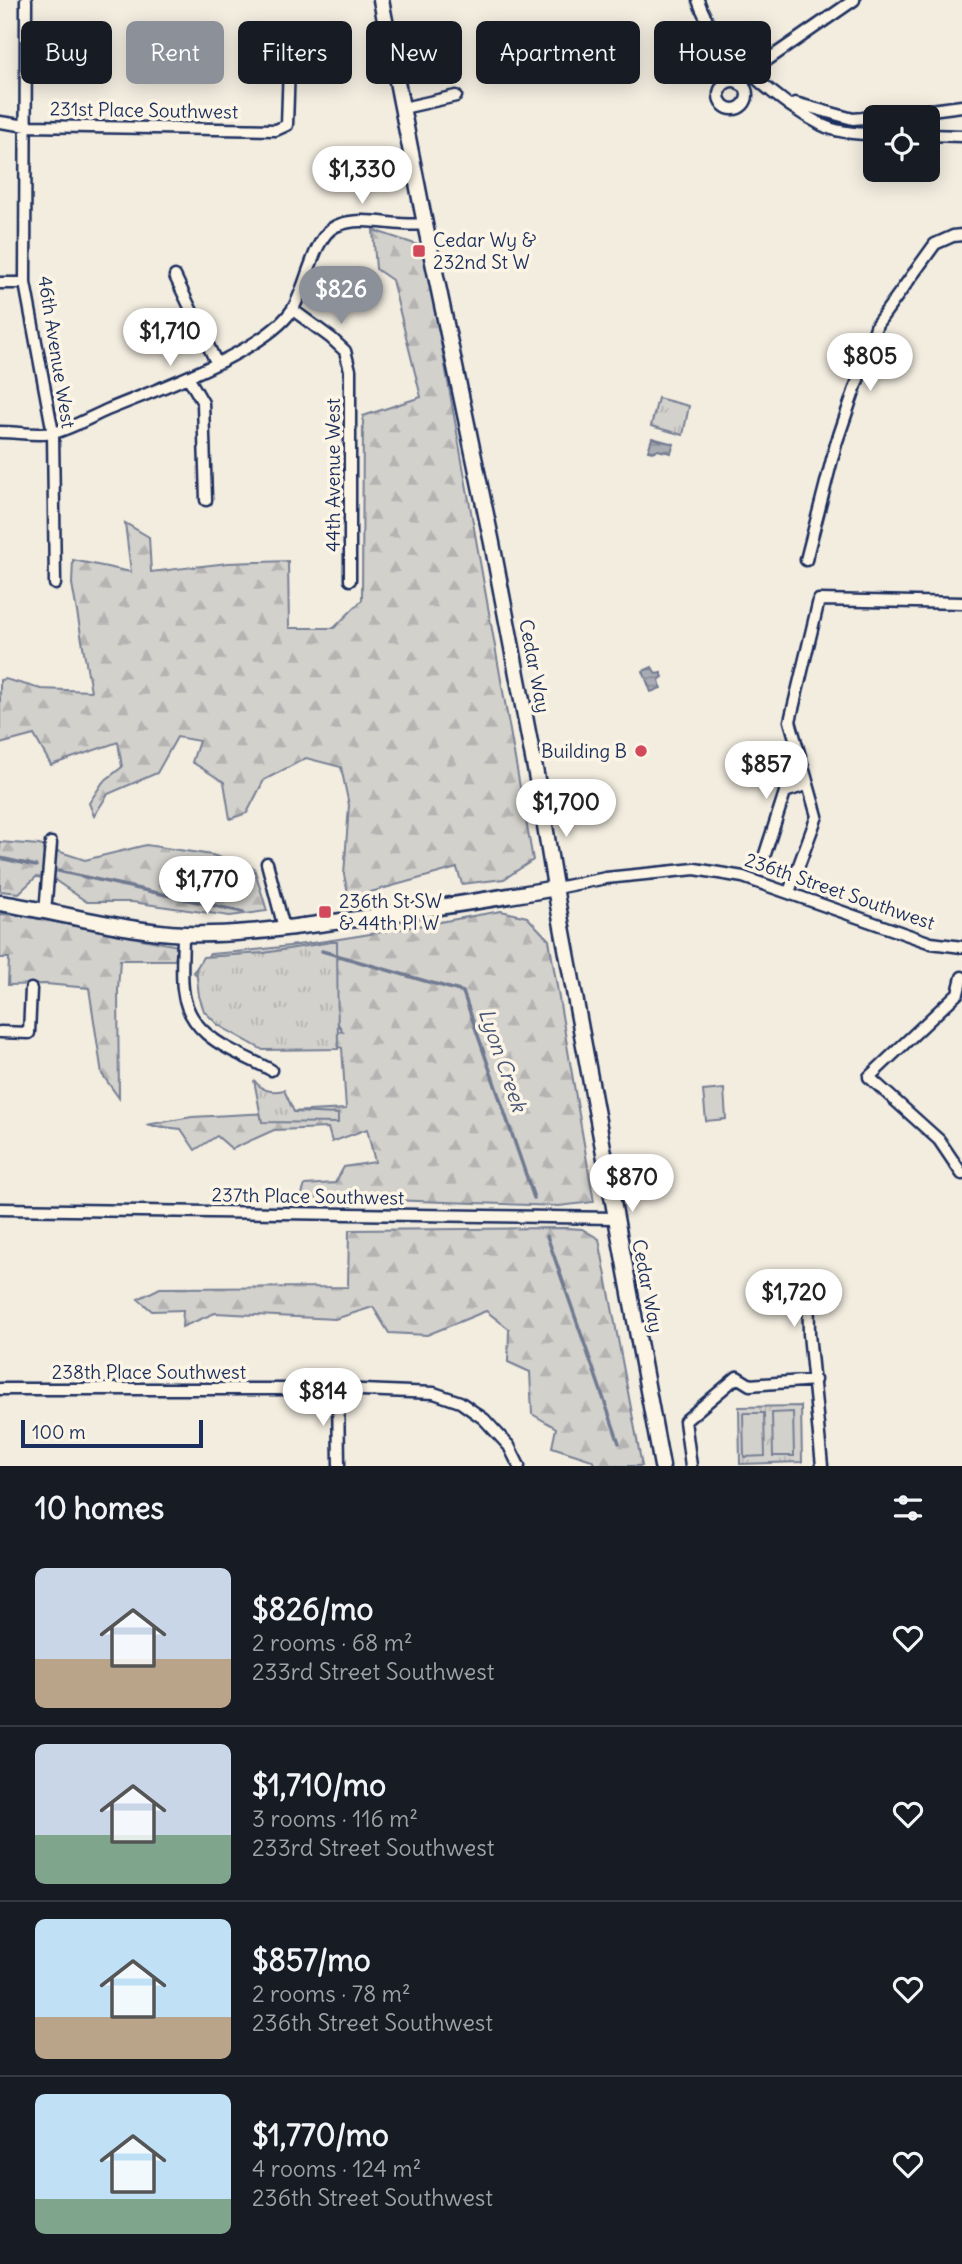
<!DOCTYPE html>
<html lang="en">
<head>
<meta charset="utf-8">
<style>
	:root { --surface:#171b24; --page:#242831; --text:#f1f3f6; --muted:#9ea1a6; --line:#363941; --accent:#8c9099 }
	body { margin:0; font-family:Delius,sans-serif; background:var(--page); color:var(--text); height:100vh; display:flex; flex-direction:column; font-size:26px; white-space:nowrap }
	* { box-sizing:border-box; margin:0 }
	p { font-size:23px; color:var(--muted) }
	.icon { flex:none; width:38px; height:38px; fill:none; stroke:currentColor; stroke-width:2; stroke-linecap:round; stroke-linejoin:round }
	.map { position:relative; height:1466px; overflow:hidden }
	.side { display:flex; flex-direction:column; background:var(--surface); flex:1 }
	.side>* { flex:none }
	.hud { position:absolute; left:21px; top:21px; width:920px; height:63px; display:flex; gap:14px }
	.fabs { position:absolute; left:863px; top:105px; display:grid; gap:14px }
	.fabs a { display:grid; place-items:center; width:77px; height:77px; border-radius:10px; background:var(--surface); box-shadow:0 4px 18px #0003; font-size:35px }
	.scale { position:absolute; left:21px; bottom:18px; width:182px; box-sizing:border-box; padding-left:7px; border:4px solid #1b2f5e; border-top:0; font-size:19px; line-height:24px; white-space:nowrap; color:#1b2f5e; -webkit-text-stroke:5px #fcf5e5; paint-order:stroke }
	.price { position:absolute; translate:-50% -60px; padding:0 16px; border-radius:24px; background:#fff; color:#222; font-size:23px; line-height:46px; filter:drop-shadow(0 2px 4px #0008) }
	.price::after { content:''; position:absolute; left:50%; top:42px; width:21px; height:16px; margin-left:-10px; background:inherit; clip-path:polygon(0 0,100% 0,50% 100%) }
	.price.on { background:var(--accent); color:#fff }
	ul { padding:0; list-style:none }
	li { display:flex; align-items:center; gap:21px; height:175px; padding:0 35px }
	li+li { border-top:2px solid var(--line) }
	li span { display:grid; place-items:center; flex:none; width:196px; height:140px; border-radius:10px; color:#555 }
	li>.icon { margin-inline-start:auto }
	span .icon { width:84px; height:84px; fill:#fffc; stroke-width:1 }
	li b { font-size:30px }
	h2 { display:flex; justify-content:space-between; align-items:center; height:84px; padding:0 35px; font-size:30px }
	.chip { padding:0 24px; border-radius:10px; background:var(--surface); box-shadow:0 4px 18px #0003; font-size:24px; line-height:63px }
	.chip.on { background:var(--accent); color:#fff }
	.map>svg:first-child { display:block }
</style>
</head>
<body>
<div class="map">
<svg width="962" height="1466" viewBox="0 0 962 1466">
	<defs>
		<pattern id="forest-firs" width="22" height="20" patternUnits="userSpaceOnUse" patternTransform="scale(1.75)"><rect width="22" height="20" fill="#d3d1cc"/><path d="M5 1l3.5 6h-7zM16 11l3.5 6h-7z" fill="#b5b4b2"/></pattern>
		<pattern id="park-tufts" width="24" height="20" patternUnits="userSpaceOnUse" patternTransform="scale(1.75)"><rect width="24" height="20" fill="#d3d1cc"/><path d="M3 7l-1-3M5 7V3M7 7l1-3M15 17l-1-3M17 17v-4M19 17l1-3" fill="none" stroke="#b5b4b2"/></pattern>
		<pattern id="water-rules" width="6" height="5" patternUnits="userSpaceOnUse" patternTransform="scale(1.75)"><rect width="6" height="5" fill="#a9acb3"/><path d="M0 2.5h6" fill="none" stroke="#898c95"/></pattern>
	</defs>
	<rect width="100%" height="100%" fill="#f3ede0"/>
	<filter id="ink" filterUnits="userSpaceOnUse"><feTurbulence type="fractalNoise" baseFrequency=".0143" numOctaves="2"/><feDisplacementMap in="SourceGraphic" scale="14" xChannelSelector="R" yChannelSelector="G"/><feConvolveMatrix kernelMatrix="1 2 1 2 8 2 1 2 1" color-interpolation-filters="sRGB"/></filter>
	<g filter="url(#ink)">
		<path fill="url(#forest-firs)" stroke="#778095" stroke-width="2" d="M373 230 424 247 533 860 504 879 462 884 457 868 349 898 344 875 349 805 341 767 306 758 264 780 247 813 230 819 224 782 192 762 199 741 177 737 157 773 108 794 94 816 89 803 103 782 122 767 118 742 51 765 34 735 0 744V680L5 679 41 689 91 691 72 584 73 560 131 572 125 523 149 537 151 572 228 563 288 561 289 628H334L362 600 363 416 421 397 392 280 376 269Z
			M0 842 39 845 85 860 146 845 212 855 254 868 267 911 230 916 132 902H87L53 879 36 877 19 893 0 891Z
			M501 911 527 917 549 940 594 1202 559 1206 301 1197 305 1185 335 1183 344 1167 375 1162 367 1129 332 1142 328 1128 274 1130 232 1149 217 1136 195 1150 181 1129 146 1125 192 1117 346 1109 342 1048 321 1041 313 1027 343 1032 323 999 218 992 193 972 210 954C308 947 405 928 501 911Z
			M0 914 19 915 178 946 175 960H120L118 990 119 1098 102 1074 89 988 46 984 8 985 9 958H0Z
			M566 1228 582 1229 599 1239 642 1466H595L592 1460 552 1447 556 1428 532 1414 530 1372 508 1362 509 1329 486 1311 427 1335 389 1333 373 1307 335 1319 215 1313 182 1327 183 1310 152 1311 138 1299 160 1288 348 1287 349 1230Z"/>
		<path fill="url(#park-tufts)" stroke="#778095" stroke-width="2" d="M658 398 689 406 683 435 651 426Z
			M331 942H337L338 1049 263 1050 218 1025 204 1011 199 996 196 969 203 957 264 953Z
			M254 1080C262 1091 271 1093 284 1090L294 1112 338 1114V1123L262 1122Z
			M801 1406 802 1462 740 1464 739 1407Z"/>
		<path fill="#d3d1cc" stroke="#778095" stroke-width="2" d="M724 1089 726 1119 706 1121 703 1091Z
			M793 1412 794 1456H773L772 1413Z
			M743 1413H764L765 1456 744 1457Z"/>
		<path fill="url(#water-rules)" stroke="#707a91" stroke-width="2" d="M652 438 674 444 671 453 657 450 653 452 648 451Z
			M652 667 656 674 661 673 663 677 659 680 661 688 651 692 643 671Z"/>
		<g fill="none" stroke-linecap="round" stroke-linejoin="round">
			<path stroke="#707a91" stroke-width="3.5" d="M0 858 36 866
				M58 871 243 912
				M322 951 463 992 534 1198
				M547 1236 619 1443"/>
			<defs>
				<path id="street" d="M26 0 25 283 53 433 55 584
					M698 0C714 48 777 102 822 125 838 133 858 134 875 134
					M719 95a14 14 0 1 1 28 0a14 14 0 1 1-28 0Z
					M741 85 750 72 854 0
					M795 103 853 119 875 117
					M403 108 456 96
					M876 117 962 106
					M0 122 27 126 276 130 287 125 289 65
					M928 135 962 136
					M175 276 216 362
					M0 283H25
					M293 310 331 338 345 351 350 370V580
					M188 377 203 403 206 500
					M0 432C17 432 37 436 53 433 70 429 91 417 107 410 155 390 264 352 292 310 306 290 313 236 336 226 363 214 396 228 425 224
					M806 560 836 444 877 324 935 244 953 236 962 235
					M765 854 785 792 806 785
					M267 863 284 928
					M556 888 606 878 695 869 743 877 931 943 962 947
					M789 892 817 816 790 721 819 600 962 603
					M45 912 51 843
					M183 934C183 952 181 971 183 989 188 1038 234 1050 271 1070
					M962 977 958 993 869 1077 939 1140 962 1174
					M0 1032 29 1033 31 989
					M0 1209 616 1218
					M808 1276 809 1334 822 1466
					M0 1389H338L434 1393 460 1402 484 1419 509 1446 519 1466
					M338 1389 339 1466
					M691 1466 685 1421 737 1377 750 1385 815 1380"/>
				<path id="secondary" d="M381 0 425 224 492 543 540 795 558 905 662 1466
					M0 903C61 912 122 931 185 934 234 936 285 928 334 922 408 912 482 901 556 888"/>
			</defs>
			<use href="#street" stroke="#1b2f5e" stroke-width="15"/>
			<use href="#secondary" stroke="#1b2f5e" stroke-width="19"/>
			<use href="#street" stroke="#fcf5e5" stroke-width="10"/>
			<use href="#secondary" stroke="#fcf5e5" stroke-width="14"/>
		</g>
	</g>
	<g fill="#d1495b" stroke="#fcf5e5" stroke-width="2.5">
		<rect x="412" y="244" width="14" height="14" rx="3.5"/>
		<circle cx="641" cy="751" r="7"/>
		<rect x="318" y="905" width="14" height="14" rx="3.5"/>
	</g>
	<g text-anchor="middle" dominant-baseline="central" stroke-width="7" stroke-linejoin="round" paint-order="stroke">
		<g font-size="19" fill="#1b2f5e" stroke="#fcf5e5">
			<text transform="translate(144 110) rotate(1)">231st Place Southwest</text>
			<text transform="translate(57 352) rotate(81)">46th Avenue West</text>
			<text transform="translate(333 475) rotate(-90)">44th Avenue West</text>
			<text transform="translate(535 666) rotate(79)">Cedar Way</text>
			<text transform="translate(840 891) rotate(19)">236th Street Southwest</text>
			<text transform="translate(308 1196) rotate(1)">237th Place Southwest</text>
			<text transform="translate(648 1286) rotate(79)">Cedar Way</text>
			<text x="149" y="1372">238th Place Southwest</text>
		</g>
		<g font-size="19" fill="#1b2f5e" stroke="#fcf5e5" text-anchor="start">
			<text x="433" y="240">Cedar Wy &amp;<tspan x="433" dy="22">232nd St W</tspan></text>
			<text x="627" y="751" text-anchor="end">Building B</text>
			<text x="339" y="901">236th St SW<tspan x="339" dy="22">&amp; 44th Pl W</tspan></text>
		</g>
		<g font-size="21" font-style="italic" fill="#465478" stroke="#fcf5e5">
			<text transform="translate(503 1060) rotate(71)">Lyon Creek</text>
		</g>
	</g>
</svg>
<div class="fabs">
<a><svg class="icon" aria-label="locate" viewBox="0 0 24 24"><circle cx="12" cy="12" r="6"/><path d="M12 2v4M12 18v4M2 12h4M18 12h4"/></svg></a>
</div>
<div class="scale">100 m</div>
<b class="price" style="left:362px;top:206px">$1,330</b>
<b class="price on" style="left:341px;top:326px">$826</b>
<b class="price" style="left:170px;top:368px">$1,710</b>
<b class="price" style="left:870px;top:393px">$805</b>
<b class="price" style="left:766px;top:801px">$857</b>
<b class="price" style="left:566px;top:839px">$1,700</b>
<b class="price" style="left:207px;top:916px">$1,770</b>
<b class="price" style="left:632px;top:1214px">$870</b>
<b class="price" style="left:794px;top:1329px">$1,720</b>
<b class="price" style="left:323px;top:1428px">$814</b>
<div class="hud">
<a class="chip">Buy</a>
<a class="chip on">Rent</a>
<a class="chip">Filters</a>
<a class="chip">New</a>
<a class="chip">Apartment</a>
<a class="chip">House</a>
</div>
</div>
<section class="side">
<h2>10 homes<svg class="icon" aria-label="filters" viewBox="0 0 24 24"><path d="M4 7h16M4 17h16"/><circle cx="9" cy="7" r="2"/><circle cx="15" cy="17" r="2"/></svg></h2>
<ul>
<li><span style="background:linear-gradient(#c9d6e8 65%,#b9a48a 0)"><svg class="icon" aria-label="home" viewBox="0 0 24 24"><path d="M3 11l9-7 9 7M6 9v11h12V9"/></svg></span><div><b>$826/mo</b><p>2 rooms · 68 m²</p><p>233rd Street Southwest</p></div><svg class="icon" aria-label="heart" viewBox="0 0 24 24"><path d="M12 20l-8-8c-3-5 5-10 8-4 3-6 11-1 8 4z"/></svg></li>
<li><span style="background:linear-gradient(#c9d6e8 65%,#7fa58c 0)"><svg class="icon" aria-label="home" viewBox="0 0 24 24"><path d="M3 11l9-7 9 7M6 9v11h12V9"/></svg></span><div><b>$1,710/mo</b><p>3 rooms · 116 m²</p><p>233rd Street Southwest</p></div><svg class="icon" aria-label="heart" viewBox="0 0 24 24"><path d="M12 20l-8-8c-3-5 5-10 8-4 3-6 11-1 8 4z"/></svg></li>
<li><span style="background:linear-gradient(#bfe0f5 70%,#b9a48a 0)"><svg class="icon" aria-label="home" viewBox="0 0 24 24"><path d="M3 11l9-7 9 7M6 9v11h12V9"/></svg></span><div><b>$857/mo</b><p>2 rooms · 78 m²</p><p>236th Street Southwest</p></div><svg class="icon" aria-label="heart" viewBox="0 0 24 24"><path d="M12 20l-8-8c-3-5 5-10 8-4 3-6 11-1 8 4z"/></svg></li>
<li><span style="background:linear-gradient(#bfe0f5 75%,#7fa58c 0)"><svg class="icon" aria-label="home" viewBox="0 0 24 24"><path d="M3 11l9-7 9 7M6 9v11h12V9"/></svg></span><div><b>$1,770/mo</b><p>4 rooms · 124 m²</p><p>236th Street Southwest</p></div><svg class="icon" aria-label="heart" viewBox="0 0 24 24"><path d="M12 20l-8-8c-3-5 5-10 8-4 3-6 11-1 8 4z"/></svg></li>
</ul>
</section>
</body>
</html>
